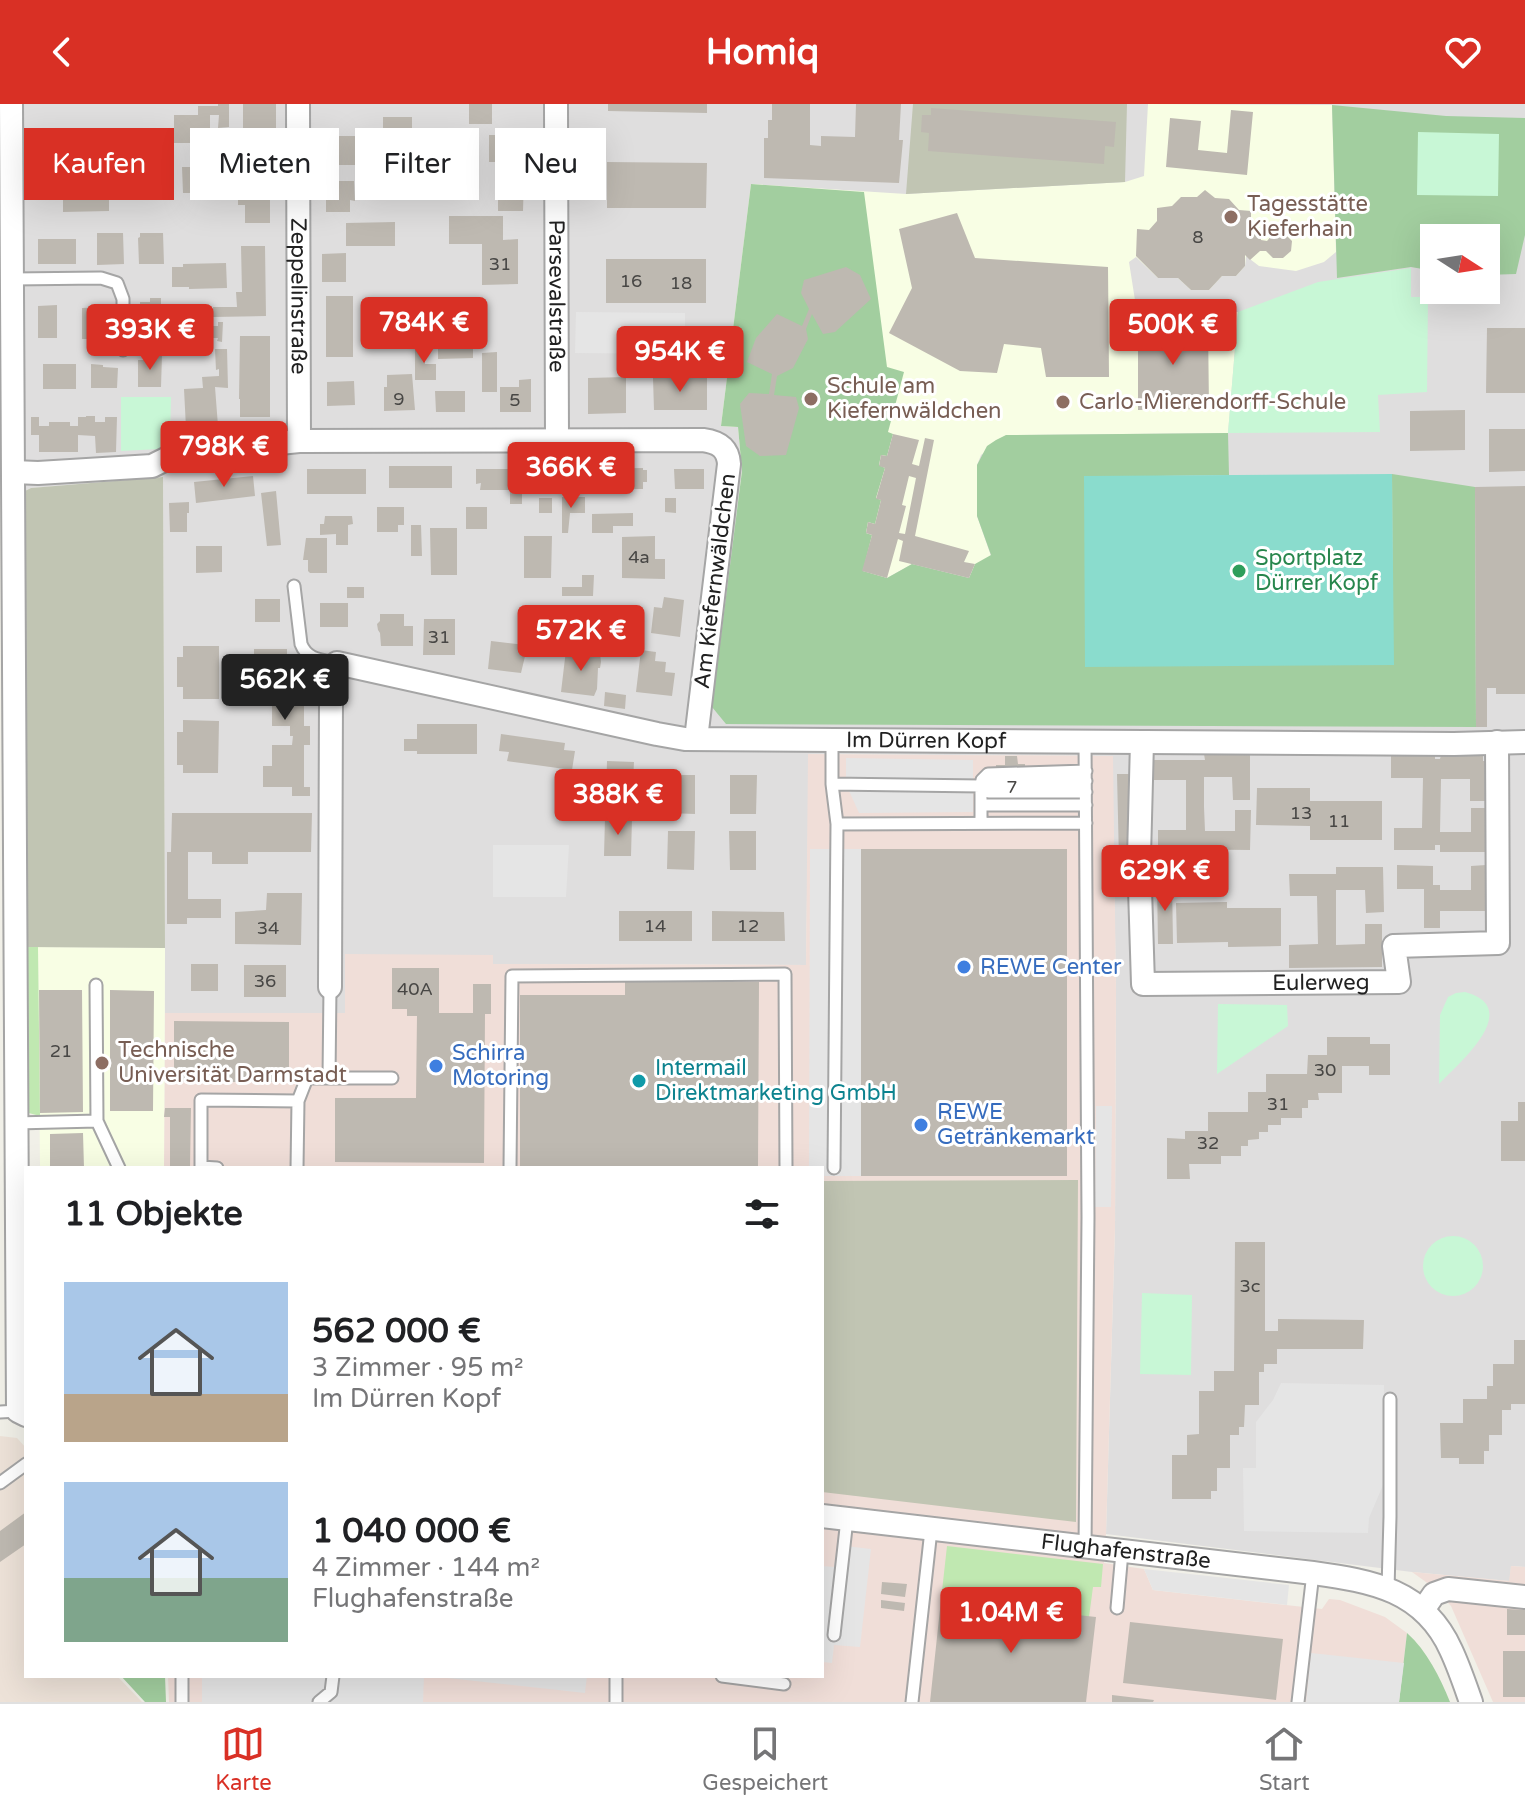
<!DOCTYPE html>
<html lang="de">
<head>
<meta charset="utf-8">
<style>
	:root { --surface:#fff; --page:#f2f2f2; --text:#202124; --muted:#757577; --line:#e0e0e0; --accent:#d93025 }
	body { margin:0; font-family:"Varela Round",sans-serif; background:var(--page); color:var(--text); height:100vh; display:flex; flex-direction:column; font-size:30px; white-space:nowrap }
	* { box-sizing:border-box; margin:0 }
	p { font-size:26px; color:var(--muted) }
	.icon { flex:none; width:44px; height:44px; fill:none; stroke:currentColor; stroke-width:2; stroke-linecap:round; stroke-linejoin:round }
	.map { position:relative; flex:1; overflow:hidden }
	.details { position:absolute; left:24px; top:1062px; width:800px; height:512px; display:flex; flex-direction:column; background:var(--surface); border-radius:0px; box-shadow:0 8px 32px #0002 }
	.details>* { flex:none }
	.hud { position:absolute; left:24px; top:24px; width:800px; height:72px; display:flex; gap:16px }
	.needle { width:52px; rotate:102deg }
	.tools { position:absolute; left:1420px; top:120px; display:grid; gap:16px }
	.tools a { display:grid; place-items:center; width:80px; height:80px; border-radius:0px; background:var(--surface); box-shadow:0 8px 32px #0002; font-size:40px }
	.price { position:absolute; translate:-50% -68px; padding:0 18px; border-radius:8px; background:var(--accent); color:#fff; font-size:26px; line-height:52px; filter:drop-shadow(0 2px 4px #0008) }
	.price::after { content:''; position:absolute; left:50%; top:48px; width:24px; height:18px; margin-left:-12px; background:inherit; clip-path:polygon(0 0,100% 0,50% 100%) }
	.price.current { background:#222; color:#fff }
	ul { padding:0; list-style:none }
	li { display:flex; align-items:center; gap:24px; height:200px; padding:0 40px }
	li span { display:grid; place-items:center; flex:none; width:224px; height:160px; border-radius:0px; color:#555 }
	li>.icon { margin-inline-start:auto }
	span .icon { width:96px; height:96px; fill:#fffc; stroke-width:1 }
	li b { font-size:34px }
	h2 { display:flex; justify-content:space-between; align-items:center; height:96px; padding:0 40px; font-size:34px }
	.chip { padding:0 28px; border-radius:0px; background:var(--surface); box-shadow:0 8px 32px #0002; font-size:28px; line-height:72px }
	.chip.current { background:var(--accent); color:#fff }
	header { display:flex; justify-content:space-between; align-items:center; height:104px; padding:0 40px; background:var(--accent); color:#fff; font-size:36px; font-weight:800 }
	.dock { display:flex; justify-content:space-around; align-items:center; height:112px; border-top:2px solid var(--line); background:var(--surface); font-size:22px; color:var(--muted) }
	.dock a { display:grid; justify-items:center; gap:4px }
	.dock .current { color:var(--accent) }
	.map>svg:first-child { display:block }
</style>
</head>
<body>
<header><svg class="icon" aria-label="back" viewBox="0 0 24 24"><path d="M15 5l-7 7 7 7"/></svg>Homiq<svg class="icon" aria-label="heart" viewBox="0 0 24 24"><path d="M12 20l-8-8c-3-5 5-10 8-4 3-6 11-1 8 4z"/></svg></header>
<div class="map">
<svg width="1525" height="1598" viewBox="0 0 1525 1598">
	<rect width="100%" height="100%" fill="#f1f0e8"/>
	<path fill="#dfdede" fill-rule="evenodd" d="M0 0H1525V1463L1511 1462 1510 1477 1412 1468 1106 1430 1115 1124 1116 886 1112 652 809 650 806 861 493 860V851H345V909H165L163 374 31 384 25 387 0 357ZM1434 134H1486V186H1434Z"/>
	<path fill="#f0ded8" d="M808 650 1113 652 1116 886 1115 1124 1106 1430 1104 1459 1144 1465 1153 1486 1322 1505 1329 1495 1340 1496 1385 1513 1407 1529 1399 1598H169L168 1572H822V1064H164L165 909H345V850L493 851V860L806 861Z
		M1511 1462 1525 1463V1598H1493L1451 1502 1433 1483 1412 1468 1509 1477Z"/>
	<path fill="#f8fee4" d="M1148 0 1332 1 1336 148 1324 158 1296 167 1259 162 1246 152 1245 162 1236 172H1222L1209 186H1191L1178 174H1158L1136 153 1129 158 1137 209 1238 208 1228 329 1007 331 981 351 977 361V412L991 452 973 468 969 474 912 460 887 474 732 453 742 367 738 323 721 322 751 80 906 90 1125 78 1144 72Z
		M38 843 165 844 164 1064H40Z"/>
	<path fill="#ede2d8" d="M0 1332 17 1334 26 1344V1572H117L142 1598H0Z"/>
	<path fill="#c1c5b3" d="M913 0H1127L1125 78 906 90Z
		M163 373 165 844 24 843 23 392 25 387 31 384Z
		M1078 1076 1076 1418 822 1388V1077Z"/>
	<path fill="#c0e8b1" d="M24 843H38L40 1012 25 1008Z
		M947 1442 1103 1460 1101 1483H1093L1089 1513 941 1496Z"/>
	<path fill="#a2ce9f" d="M1332 1 1446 12 1525 14V131L1516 170 1486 171V134H1434V167L1411 163 1337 174Z
		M751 80 864 88 887 263 904 268 888 328 893 330 887 352 881 351 879 361 885 364 876 394 881 396 875 420 868 418 866 429 872 431 863 467 887 474 912 460 969 474 975 460 991 451 977 412V361L987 342 996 336 1006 331 1228 329 1229 371 1085 373 1393 561 1392 370 1475 383 1476 623 726 620 712 603 742 367 738 323 721 322Z
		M1407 1529C1427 1547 1440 1573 1450 1598H1399Z
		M121 1572H165L166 1598H145Z"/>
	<path fill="#c8f7d6" d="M1418 28 1499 30 1498 92 1417 91Z
		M1411 164V193H1428L1427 288 1378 291 1380 328 1228 329 1238 208 1318 178Z
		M121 293H171L170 337 159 345 121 347Z
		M1465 888C1525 904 1458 960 1439 980L1440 911 1448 893 1456 889Z
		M1218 900 1287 901 1288 922 1217 970Z
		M1423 1162a30 30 0 1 1 60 0a30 30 0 1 1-60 0Z
		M1142 1189 1192 1191 1191 1271 1140 1270Z"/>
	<path fill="#8adccd" d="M1392 370 1394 561 1085 563 1084 372Z"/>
	<path fill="#e5e5e5" d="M576 208 685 209V250L575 249Z
		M846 654 973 656V708L859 709 846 680Z
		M493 741H569L566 793H493Z
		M810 745H861V1072H822V1064H809Z
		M1096 1002H1112L1111 1103H1095Z
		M1281 1279 1384 1281 1383 1381 1369 1414 1368 1429 1244 1427 1243 1364H1256V1318L1273 1296Z
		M837 1441 871 1445 860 1543 834 1541 832 1559 822 1558V1462L834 1463Z
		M1144 1465 1289 1481 1287 1501 1153 1486Z
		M1311 1549 1404 1559 1399 1598H1306Z
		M202 1572H424L423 1598H202Z
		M429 1572H587L585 1589Z"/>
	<path fill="#beb9b1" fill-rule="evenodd" d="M218 0H229V23L218 24 219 11H210V39H174V11H198V2H218Z
		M243 0H276V39H270V48H253V39H243Z
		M469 0H492V20H469Z
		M608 0H707V9L608 7Z
		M772 0H810V41L821 42V32L855 33 856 0H901L899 36H903L899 79 764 74V34H768V16H772Z
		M931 4 1116 18 1114 43 1105 42 1104 60 928 47 929 29 921 28 922 11H931Z
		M1231 6 1253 8 1247 71 1166 63 1170 14 1201 17 1198 46 1227 49Z
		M383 13H412V51H402L401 68H383Z
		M489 31H524V58H489Z
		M326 32H370V51H361V61H326Z
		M86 48H102V75H86Z
		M213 48H230V59H213Z
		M607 58 707 59 706 104H607Z
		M66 60 67 90H44L43 61Z
		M245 60H270V119H245V101H238V90H226V79H245Z
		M182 63H193L194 89H183Z
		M498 73H524L523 107H498Z
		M326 77H354L355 97 350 96V108H326Z
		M1205 86 1215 94 1229 95 1239 106 1251 107V119L1260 127 1261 136 1267 137 1274 129 1285 130 1292 137 1291 147 1283 154H1273L1266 147H1260L1250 156 1245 151V162L1236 172H1222L1209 186H1191L1178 174H1158L1136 152 1137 125 1149 126 1157 117V104L1172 102 1181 93H1197Z
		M63 96H109V107L63 108Z
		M957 109 975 154 1108 163 1109 273H1046L1041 244 1004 240 997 269 960 267 889 229 912 184 899 125Z
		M449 112H503V136L518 135V180L482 181V140H449Z
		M395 118V142H346V119Z
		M97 129H123L124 160 97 161Z
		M140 129H163L164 160H139L138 134 140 133Z
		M38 135H76V160H38Z
		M241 142H265L266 212 213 213V203H237L236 188H242Z
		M346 149V178H322V150Z
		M606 155H706V199H606Z
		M226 159 227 184 189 185V183H172V163H183V160Z
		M846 163 860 171 871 195 835 228 823 230 812 210 806 225 808 235 793 264 777 272 774 291 796 293 799 304 786 351 760 352 746 342 740 300 749 289 769 290 772 270 747 258 756 234 777 210 802 222 809 205 801 189 804 176Z
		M326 192H353V253H326Z
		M150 194H161V225H140V198H150Z
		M57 201V234H38V202Z
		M106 203V235H82V204Z
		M385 204H415V231H385Z
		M218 218H223L222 238 217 237 218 234H207V222H218Z
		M438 219H473V254L438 255Z
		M1138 220H1208L1209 305 1138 306Z
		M1487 224H1525V289H1486Z
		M240 232H270V313H240V295H239Z
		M419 237H425V260H436V276H415V246H419Z
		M215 245H227L228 284 215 283 218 322 186 324 184 285 203 284 202 273 219 272V265L216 266Z
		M497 248V288H482V249Z
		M150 251H162L161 283H138V256H150Z
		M43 260H76V285H43Z
		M91 260 103 261V263L118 264 117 284H91Z
		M412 270 415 306 384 307V283H387V271Z
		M626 273V309L588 310V274Z
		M653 274H707V306H654Z
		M531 275V308H500V283H519V276Z
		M354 277 355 301 327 302V278Z
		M435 287H465V308H436Z
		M1465 306V346L1410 347V307Z
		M86 312H95V318H105V313H117L116 348 96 349 95 332 78 331V348H39V331H31V313H39V322H49V318H70V322H78V313H86Z
		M1489 325H1525V367L1489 368Z
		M893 330 919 336 912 360 919 362 925 334 934 336 915 432 969 447 964 458 975 460 969 474 899 457 903 437 898 435 887 474 862 467 872 431 866 429 868 418 875 420 881 396 876 395 885 364 879 362 881 351 887 352ZM909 372 916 374 905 430 899 429 906 402 902 401Z
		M389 362H452V384H389Z
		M643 364V366H647V378H643V385H584V365Z
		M307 365H366V390H307Z
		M476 365H544V379H540V386H522V400H510V386H480L481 379 476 380Z
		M674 365H704V385H675Z
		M253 372 255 392 196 399 194 378Z
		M1525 382V590H1496V584H1487V623H1476L1475 383Z
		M276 387 281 441 267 442 261 389Z
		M562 393H585V409H570L568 429H562Z
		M539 394H552V409H539Z
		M665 394H676V409L665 408Z
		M189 398V409H187V428H170L169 399Z
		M377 403H404V421H398V428H377Z
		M466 403H487V425H466Z
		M633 409V422H613V429H592V410Z
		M325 412H352L353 420 348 421V441H336V430L320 431V420H324Z
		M411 421H421L422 452H411Z
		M430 424H457V471H431Z
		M524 432H552L551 474H524Z
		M655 432V455H665V475L622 474V433Z
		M306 434H327V469H310L308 467V456H303Z
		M196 442H222V468L196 469Z
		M582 471H594L593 492H562V483H582Z
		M347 483H364V494H347Z
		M664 493 684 496 680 533 651 529 654 503 662 504Z
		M255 495H280V518H255Z
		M320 499H348V523H320Z
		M380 510H404V522H413V542H381L380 529 378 526 377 520 380 517Z
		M424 515H455V551H423Z
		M491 537 525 541 526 548 521 569 488 565Z
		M183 542H219V595H183V583H177V553H183Z
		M254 545H287V565H296V584H304V622H310V641H304V683H310V692H292V683H263V662H272V641H292L293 632H290V622H272V584H263V565H254Z
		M566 546 600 550 601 558 600 564H598L597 585 594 592 561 588Z
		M641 546 656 548 655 557 666 558 665 568 675 569 672 592 636 588Z
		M605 588 626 591 625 605 604 602Z
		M183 616 219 617 218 669H183V661H177V628H183Z
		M417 620H477V650H417V647H404V635H417Z
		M501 630 565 639 564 646 575 647 572 666 507 657 509 648 499 647Z
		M1204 650H1250V696H1233L1232 673H1204V703L1205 727H1235V706H1251L1250 746 1158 745V726H1186V676H1153V656H1205Z
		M1391 650 1435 651V655H1440L1441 651H1483V657H1487V697H1470V675H1441L1440 728H1471V704H1487V748H1440V741H1435V746H1394V724H1422L1423 674H1391Z
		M1005 652H1017L1018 660H1025L1026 708H996V661H1005Z
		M607 657 634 658 632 696H606Z
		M1117 670H1134L1135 756H1119Z
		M668 671H695V710L668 709Z
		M730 671H757L756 710H730Z
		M1257 684H1310V697H1382V736H1310V722L1256 721Z
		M172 709H312L311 748H248V760H212V748H188V795H221V814H187V820H167V748H171Z
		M605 714H632L631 752H604Z
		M668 727H695L694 766 667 765Z
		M729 727H756V766H730Z
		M861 745H1067V1072H861Z
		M1397 761 1433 762V781H1440V786H1471V762L1486 761 1485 807H1440V824H1424V785H1397Z
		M1336 763H1383L1384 808 1366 809 1365 786H1336V841L1365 840V820H1382V863L1289 864V841L1318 840 1317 792H1290L1289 770H1336Z
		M1172 777 1173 840H1158L1157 778Z
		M267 789H302L301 841 235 840V808L266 806Z
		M1227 798V804H1281V842L1228 843V838L1177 839 1176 799Z
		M619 807H692V837H619Z
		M712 807 784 808 785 837H712Z
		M191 860H218V887H191Z
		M244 861H286V893H244Z
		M392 864H439V909H473V880H491V910H485L484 1059 335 1058V994H416L417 912H407V905H392Z
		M625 878H759L758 1064H520V891H625Z
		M39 886H82L83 1008 40 1009Z
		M110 886 154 887 153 1007H110Z
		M174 917 289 918V978H174Z
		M1327 933H1370V940H1390V971H1369V962H1342V989H1318L1319 996H1308V1004H1302V1014H1281V1021H1268V1028H1259V1035L1248 1036V1042H1241V1052H1221V1060H1189L1190 1075H1167V1034L1185 1035V1027H1208V1008H1248V988H1266V970H1307L1308 951H1327Z
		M1518 998H1525V1057H1501V1017H1518Z
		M165 1004H191L190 1064H170V1013H164Z
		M83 1029 84 1064H50V1030Z
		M1235 1138H1265V1227H1278V1215L1364 1216 1363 1245H1277V1260H1264V1268H1259V1301H1245L1244 1323H1239V1331H1230V1364H1217V1387H1211V1395H1172V1351H1187V1331L1199 1330V1287H1214V1267H1234Z
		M1514 1236H1525V1300H1511V1306H1502V1331H1489V1347H1484V1360H1459V1354H1441L1440 1319H1463V1295H1487V1282H1493V1260H1514Z
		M26 1408V1440L0 1458V1427Z
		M882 1478 907 1480 905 1493 881 1490Z
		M881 1496 905 1499 904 1507 881 1504Z
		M941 1496 1096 1513 1086 1598H930Z
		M1507 1505 1525 1506V1531H1507Z
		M1130 1518 1283 1535 1276 1596 1123 1579Z
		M1503 1547H1525V1593H1503Z
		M1112 1591 1154 1596 1153 1598H1112Z"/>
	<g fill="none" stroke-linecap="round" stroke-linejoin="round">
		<defs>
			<path id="service" d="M12 175 101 174 117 179 123 195V246
				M294 482 301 540C307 556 322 556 337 559
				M832 635V680L837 720 834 1064
				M832 680 981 682V719
				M981 682 982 676 988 670 1086 667
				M981 682 989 688H1086
				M981 682 989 679 1086 677
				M981 701H1086
				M837 720 1086 719
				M96 881 97 1017 119 1064
				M330 883 329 974H392
				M16 1019 97 1017
				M217 1064 201 1063V996L298 997
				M297 1064 298 997 307 974H329
				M510 1064 512 872 785 870 786 1064
				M0 1308 18 1307
				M0 1379 26 1360
				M1085 1444 1088 1113 1085 637
				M1388 1485 1390 1413V1295
				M1117 1504 1122 1448
				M834 1531 847 1415
				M722 1572 784 1580
				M182 1598V1572
				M319 1598 331 1588 333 1572
				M616 1598V1572
				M912 1598 931 1426
				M1298 1598 1313 1469"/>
			<g id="minor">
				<path d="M11 0 18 1307 26 1311"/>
				<path id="s1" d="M298 0 299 337"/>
				<path id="s2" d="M556 0 557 336"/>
				<path d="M13 368 38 369 152 362 172 352 183 349 299 337 703 336C718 338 728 344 729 360L696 635"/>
				<path id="s3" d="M1142 638 1139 753 1143 880 1399 878 1394 842 1498 839 1497 638"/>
				<path id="s4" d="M330 883 331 592 337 559 657 630 685 635 1454 640 1525 638"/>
				<path id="s5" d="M822 1412 1313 1469C1372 1477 1424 1486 1451 1546 1459 1563 1465 1581 1471 1598"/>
				<path d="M1423 1506 1434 1490 1448 1485 1525 1493"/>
			</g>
		</defs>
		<use href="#service" stroke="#a5a5a5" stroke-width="15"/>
		<use href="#minor" stroke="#a5a5a5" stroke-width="26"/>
		<use href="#service" stroke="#fff" stroke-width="11"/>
		<use href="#minor" stroke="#fff" stroke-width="22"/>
	</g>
	<g fill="#8d6e63" stroke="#fff" stroke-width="3">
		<circle cx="1231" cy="113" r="8"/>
		<circle cx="811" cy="295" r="8"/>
		<circle cx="1063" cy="298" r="8"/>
		<circle cx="102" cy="959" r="8"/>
	</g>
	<circle fill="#2e9e5b" stroke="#fff" stroke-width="3" cx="1239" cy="467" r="8"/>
	<g fill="#3f7fe0" stroke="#fff" stroke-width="3">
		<circle cx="964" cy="863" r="8"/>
		<circle cx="436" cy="962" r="8"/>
		<circle cx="921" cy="1021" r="8"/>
	</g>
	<circle fill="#0f9aa8" stroke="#fff" stroke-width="3" cx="639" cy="977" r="8"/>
	<g text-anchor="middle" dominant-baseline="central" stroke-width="6" stroke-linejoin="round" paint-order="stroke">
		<g font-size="18" fill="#484745">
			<text x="1198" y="133">8</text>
			<text x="500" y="160">31</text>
			<text x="631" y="177">16</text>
			<text x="681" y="179">18</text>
			<text x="399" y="295">9</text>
			<text x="515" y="296">5</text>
			<text x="639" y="453">4a</text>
			<text x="439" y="533">31</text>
			<text x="1012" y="683">7</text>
			<text x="1301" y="709">13</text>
			<text x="1339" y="717">11</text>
			<text x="655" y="822">14</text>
			<text x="748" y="822">12</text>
			<text x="268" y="824">34</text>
			<text x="265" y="877">36</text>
			<text x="415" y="885">40A</text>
			<text x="61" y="947">21</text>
			<text x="1325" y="966">30</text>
			<text x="1278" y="1000">31</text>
			<text x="1208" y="1039">32</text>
			<text x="1250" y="1182">3c</text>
		</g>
		<g font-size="22" fill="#785e54" stroke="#fff" text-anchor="start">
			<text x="1247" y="100">Tagesstätte<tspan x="1247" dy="25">Kieferhain</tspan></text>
			<text x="827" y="282">Schule am<tspan x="827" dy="25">Kiefernwäldchen</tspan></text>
			<text x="1079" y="298">Carlo-Mierendorff-Schule</text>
			<text x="118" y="946">Technische<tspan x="118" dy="25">Universität Darmstadt</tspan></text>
		</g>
		<g font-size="22" fill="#212121" stroke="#fff">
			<text stroke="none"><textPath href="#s2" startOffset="192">Parsevalstraße</textPath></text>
			<text stroke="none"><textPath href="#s1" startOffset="192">Zeppelinstraße</textPath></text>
			<text transform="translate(715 477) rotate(-83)">Am Kiefernwäldchen</text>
			<text stroke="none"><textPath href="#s4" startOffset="922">Im Dürren Kopf</textPath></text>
			<text stroke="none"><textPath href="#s3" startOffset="420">Eulerweg</textPath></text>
			<text stroke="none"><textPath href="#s5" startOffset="306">Flughafenstraße</textPath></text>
		</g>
		<g font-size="22" fill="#27864d" stroke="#fff" text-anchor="start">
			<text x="1255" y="454">Sportplatz<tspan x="1255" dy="25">Dürrer Kopf</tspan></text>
		</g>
		<g font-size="22" fill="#366cbe" stroke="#fff" text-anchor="start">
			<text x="980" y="863">REWE Center</text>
			<text x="452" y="949">Schirra<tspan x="452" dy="25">Motoring</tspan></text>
			<text x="937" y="1008">REWE<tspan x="937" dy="25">Getränkemarkt</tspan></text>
		</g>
		<g font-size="22" fill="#0d838f" stroke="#fff" text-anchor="start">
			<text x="655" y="964">Intermail<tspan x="655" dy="25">Direktmarketing GmbH</tspan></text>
		</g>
	</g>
</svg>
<div class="tools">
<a><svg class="needle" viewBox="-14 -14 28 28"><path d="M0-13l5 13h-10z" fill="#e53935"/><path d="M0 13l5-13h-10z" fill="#757577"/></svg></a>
</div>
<b class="price" style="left:424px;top:261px">784K €</b>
<b class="price" style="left:1173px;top:263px">500K €</b>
<b class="price" style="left:150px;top:268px">393K €</b>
<b class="price" style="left:680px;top:290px">954K €</b>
<b class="price" style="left:224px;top:385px">798K €</b>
<b class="price" style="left:571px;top:406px">366K €</b>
<b class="price" style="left:581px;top:569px">572K €</b>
<b class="price current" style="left:285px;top:618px">562K €</b>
<b class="price" style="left:618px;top:733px">388K €</b>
<b class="price" style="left:1165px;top:809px">629K €</b>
<b class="price" style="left:1011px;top:1551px">1.04M €</b>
<div class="hud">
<a class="chip current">Kaufen</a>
<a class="chip">Mieten</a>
<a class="chip">Filter</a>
<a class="chip">Neu</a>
</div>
<section class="details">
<h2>11 Objekte<svg class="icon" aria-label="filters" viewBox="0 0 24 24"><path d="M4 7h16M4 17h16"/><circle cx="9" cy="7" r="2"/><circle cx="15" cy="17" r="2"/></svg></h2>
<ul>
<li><span style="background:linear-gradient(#a9c7e8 70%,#b9a48a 0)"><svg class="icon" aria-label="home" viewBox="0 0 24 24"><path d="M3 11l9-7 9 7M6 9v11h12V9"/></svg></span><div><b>562 000 €</b><p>3 Zimmer · 95 m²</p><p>Im Dürren Kopf</p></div></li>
<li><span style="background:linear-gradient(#a9c7e8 60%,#7fa58c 0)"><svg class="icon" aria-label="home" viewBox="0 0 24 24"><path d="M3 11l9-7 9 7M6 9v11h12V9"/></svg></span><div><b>1 040 000 €</b><p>4 Zimmer · 144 m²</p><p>Flughafenstraße</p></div></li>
</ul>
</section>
</div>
<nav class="dock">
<a class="current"><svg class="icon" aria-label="map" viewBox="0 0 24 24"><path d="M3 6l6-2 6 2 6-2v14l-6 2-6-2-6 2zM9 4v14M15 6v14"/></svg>Karte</a>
<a><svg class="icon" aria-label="saved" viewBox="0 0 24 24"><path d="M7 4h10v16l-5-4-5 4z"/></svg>Gespeichert</a>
<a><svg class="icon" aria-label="home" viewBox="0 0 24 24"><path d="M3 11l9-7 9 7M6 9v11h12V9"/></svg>Start</a>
</nav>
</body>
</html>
